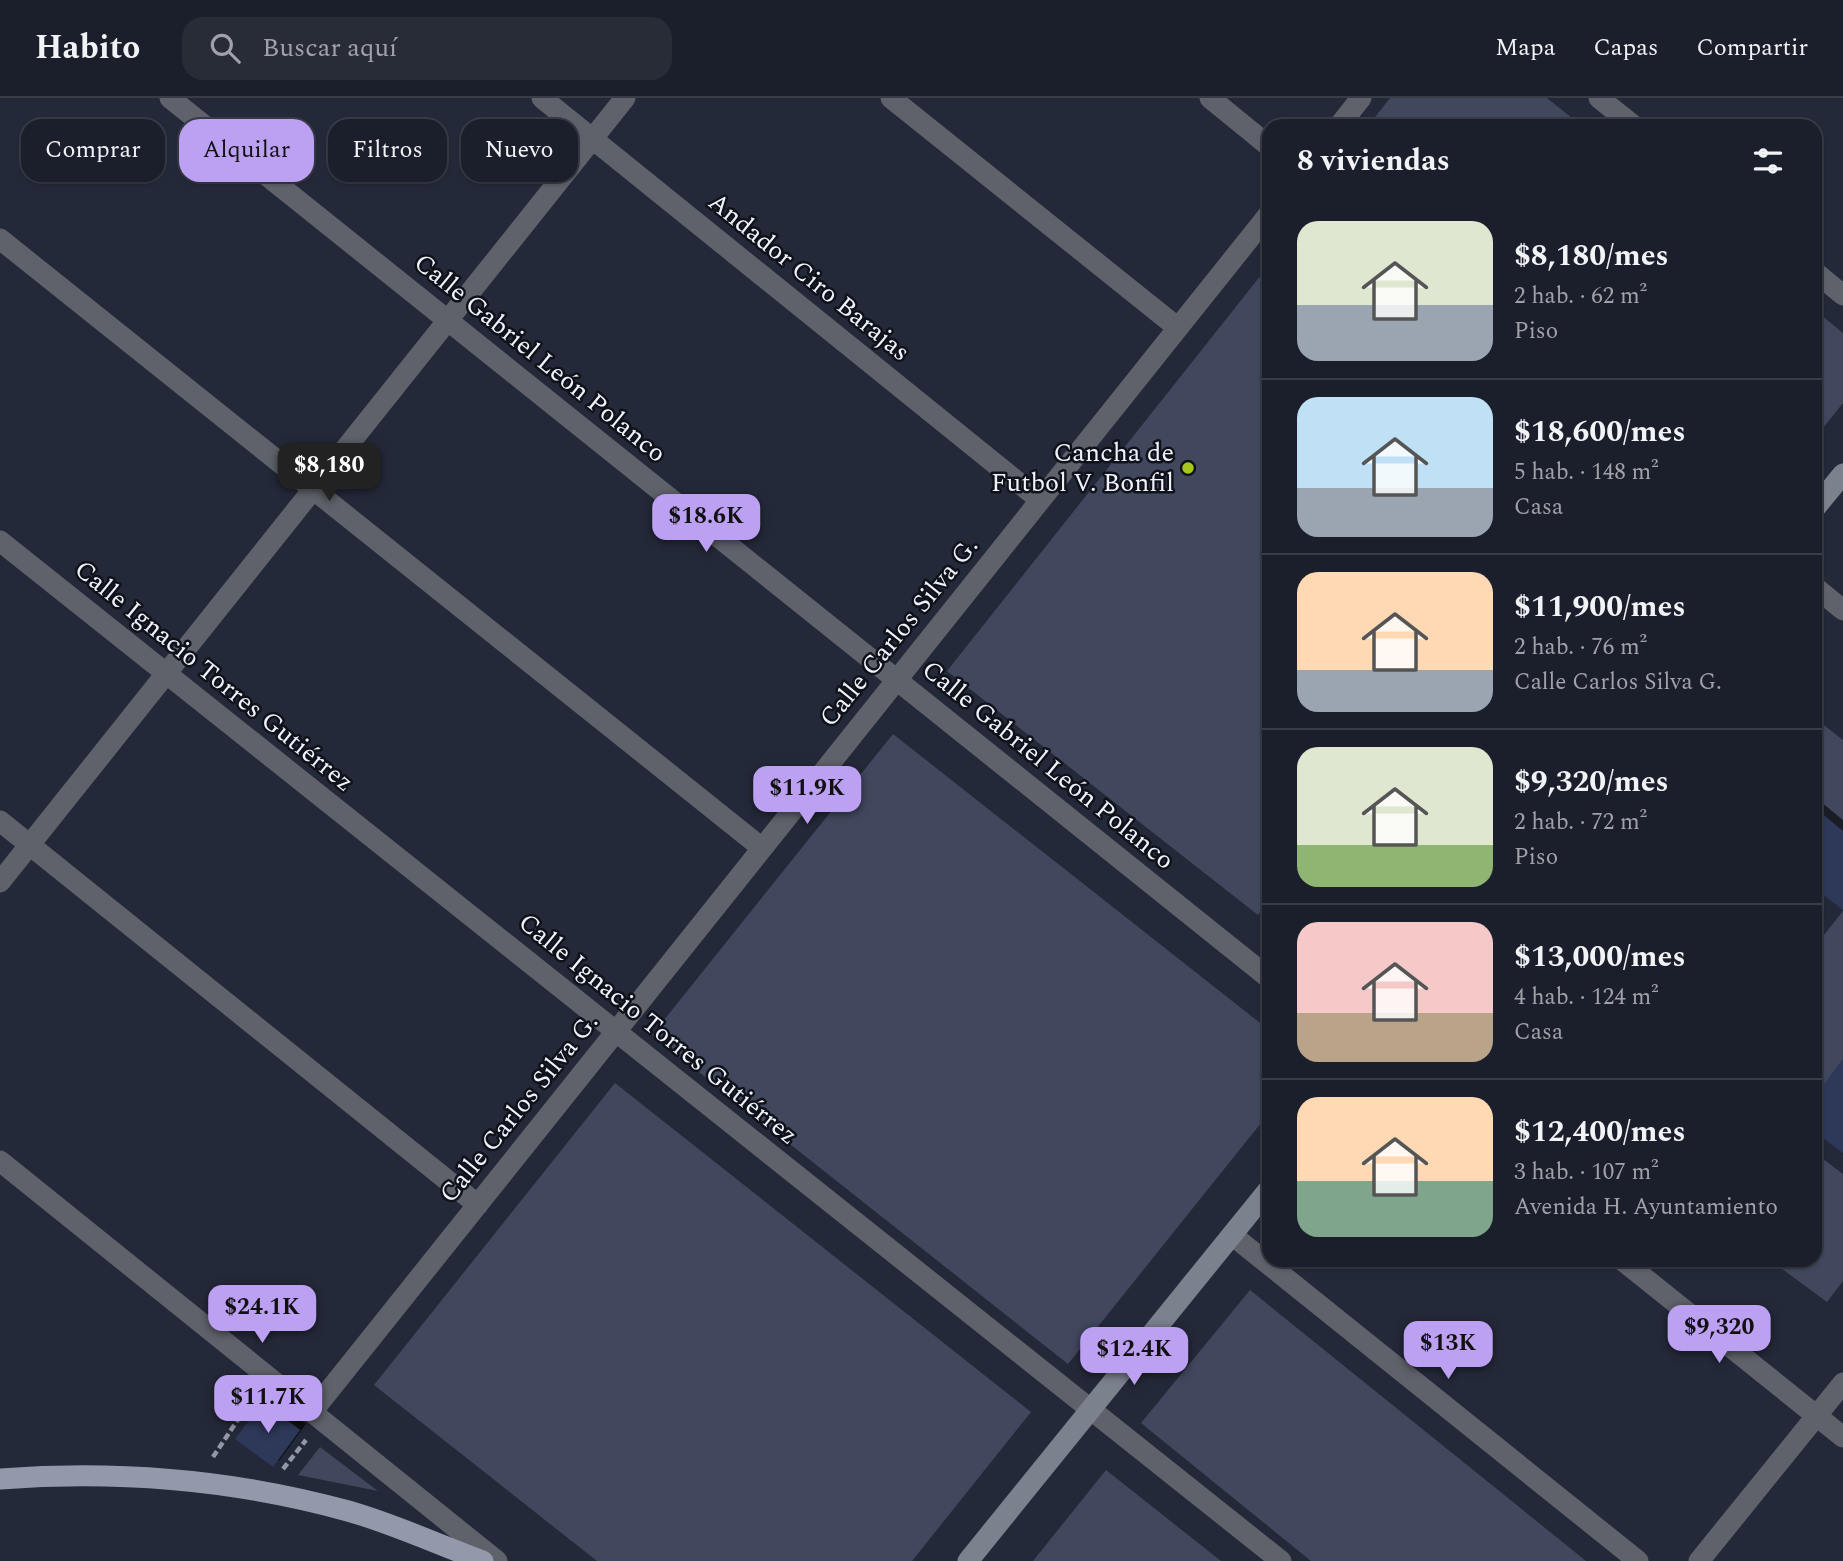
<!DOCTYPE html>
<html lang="es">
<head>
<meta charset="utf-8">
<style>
	:root { --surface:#1b1f2b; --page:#282c37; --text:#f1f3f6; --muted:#a0a2a9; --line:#393d47; --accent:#bca0f2 }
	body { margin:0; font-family:Spectral,serif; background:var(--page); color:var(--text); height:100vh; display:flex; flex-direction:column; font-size:26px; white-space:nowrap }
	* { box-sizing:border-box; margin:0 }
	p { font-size:23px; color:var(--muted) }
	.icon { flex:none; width:38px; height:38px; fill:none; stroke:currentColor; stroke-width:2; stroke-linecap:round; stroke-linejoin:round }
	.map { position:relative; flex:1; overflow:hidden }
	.panel { position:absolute; left:1262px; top:21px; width:560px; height:1148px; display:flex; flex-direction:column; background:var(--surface); border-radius:21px; box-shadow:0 2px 5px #0004,0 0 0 2px var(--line) }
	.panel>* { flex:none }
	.top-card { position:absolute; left:21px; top:21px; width:665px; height:63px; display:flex; gap:14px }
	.price { position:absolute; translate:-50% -60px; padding:0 16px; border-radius:14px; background:var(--accent); color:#111; font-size:23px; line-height:46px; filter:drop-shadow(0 2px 4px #0008) }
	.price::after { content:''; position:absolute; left:50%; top:42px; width:21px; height:16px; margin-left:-10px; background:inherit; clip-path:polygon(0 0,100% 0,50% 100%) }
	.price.current { background:#222; color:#fff }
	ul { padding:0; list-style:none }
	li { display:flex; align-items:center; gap:21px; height:175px; padding:0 35px }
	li+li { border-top:2px solid var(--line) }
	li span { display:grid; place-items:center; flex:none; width:196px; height:140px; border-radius:21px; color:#555 }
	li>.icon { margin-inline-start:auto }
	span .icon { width:84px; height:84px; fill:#fffc; stroke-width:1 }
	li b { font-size:30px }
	h2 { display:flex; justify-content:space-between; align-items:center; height:84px; padding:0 35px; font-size:30px }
	.chip { padding:0 24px; border-radius:21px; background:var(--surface); box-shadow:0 2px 5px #0004,0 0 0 2px var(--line); font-size:24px; line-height:63px }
	.chip.current { background:var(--accent); color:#111 }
	header { display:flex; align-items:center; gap:42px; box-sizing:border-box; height:98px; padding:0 35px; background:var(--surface); border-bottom:2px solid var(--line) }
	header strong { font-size:33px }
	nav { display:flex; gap:38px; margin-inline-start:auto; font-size:24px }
	.search { width:490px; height:63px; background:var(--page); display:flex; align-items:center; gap:18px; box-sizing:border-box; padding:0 24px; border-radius:21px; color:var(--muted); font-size:26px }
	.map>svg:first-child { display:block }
</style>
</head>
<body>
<header>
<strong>Habito</strong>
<div class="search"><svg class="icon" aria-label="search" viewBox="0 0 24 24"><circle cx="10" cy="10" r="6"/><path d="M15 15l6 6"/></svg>Buscar aquí</div>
<nav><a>Mapa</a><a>Capas</a><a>Compartir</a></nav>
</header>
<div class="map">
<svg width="1843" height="1463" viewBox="0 0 1843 1463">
	<defs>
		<filter id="shadow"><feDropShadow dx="6" dy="-6" stdDeviation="0" flood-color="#0009"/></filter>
	</defs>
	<rect width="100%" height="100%" fill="#242939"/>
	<path fill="#41485e" d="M1390 0H1547L1582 28H1368Z
		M1269 167V804L1258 817 947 573Z
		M1815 212 1843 235V305L1815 340Z
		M1815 620 1843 642V733L1815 710Z
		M893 636 1269 932V1015L1068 1266 652 937Z
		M1843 813V961L1815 999V896L1820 889 1815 885V848Z
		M615 985 1031 1314 912 1463H597L374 1287Z
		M1815 1055 1843 1076V1183L1827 1204 1770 1162H1815Z
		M1250 1192 1586 1463H1311L1141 1325Z
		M320 1349 378 1393 298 1377Z
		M1106 1372 1221 1463H1033Z"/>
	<path fill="#2e3759" filter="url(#shadow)" d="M1815 710 1843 733V812L1815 790Z
		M1843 961V1055L1815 1034V999Z
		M263 1304 300 1332 273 1369 235 1341Z"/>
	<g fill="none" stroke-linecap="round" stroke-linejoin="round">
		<path stroke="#9297a4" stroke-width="4.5" stroke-dasharray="7 3.5" stroke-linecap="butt" d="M213 1359 253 1299
			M283 1371 306 1342"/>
		<path stroke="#5f626a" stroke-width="21" d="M170 0 1269 880
			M542 0 1040 402
			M891 0 1178 230
			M1210 0 1269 48
			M1599 0 1634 28
			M1339 28 1361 0
			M0 141 762 750
			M1815 174 1843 197
			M0 443 1281 1463
			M1815 489 1843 512
			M0 723 478 1107
			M0 784 625 0
			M0 1063 497 1463
			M1232 1137 1638 1463
			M1622 1162 1843 1339
			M312 1314 1269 116
			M1699 1463 1843 1285"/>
		<path stroke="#7c818e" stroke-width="21" d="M1815 410 1843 376
			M968 1463 1269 1091"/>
		<path stroke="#9399aa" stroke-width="21" d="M0 1381C117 1372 235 1382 348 1413 394 1426 439 1447 483 1463"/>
	</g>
	<circle fill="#a8c71d" stroke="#101219" stroke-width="2.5" cx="1188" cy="370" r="7"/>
	<g text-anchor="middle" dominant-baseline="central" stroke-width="5" stroke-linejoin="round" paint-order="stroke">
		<g font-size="26" fill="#eff3fe" stroke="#101219">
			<text transform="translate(809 179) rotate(39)">Andador Ciro Barajas</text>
			<text transform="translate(540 260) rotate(39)">Calle Gabriel León Polanco</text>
			<text transform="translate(899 534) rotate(-51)">Calle Carlos Silva G.</text>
			<text transform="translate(214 578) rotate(39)">Calle Ignacio Torres Gutiérrez</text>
			<text transform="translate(1048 667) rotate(39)">Calle Gabriel León Polanco</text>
			<text transform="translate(658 931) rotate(39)">Calle Ignacio Torres Gutiérrez</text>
			<text transform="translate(519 1010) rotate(-51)">Calle Carlos Silva G.</text>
		</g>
		<g font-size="26" fill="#eff3fe" stroke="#101219" text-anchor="end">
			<text x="1174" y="355">Cancha de<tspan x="1174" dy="30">Futbol V. Bonfil</tspan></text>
		</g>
	</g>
</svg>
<b class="price current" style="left:329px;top:405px">$8,180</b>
<b class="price" style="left:706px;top:456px">$18.6K</b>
<b class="price" style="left:807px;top:728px">$11.9K</b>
<b class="price" style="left:262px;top:1247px">$24.1K</b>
<b class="price" style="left:1719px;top:1267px">$9,320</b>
<b class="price" style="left:1448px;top:1283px">$13K</b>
<b class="price" style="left:1134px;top:1289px">$12.4K</b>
<b class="price" style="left:268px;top:1337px">$11.7K</b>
<div class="top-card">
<a class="chip">Comprar</a>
<a class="chip current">Alquilar</a>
<a class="chip">Filtros</a>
<a class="chip">Nuevo</a>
</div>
<section class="panel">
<h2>8 viviendas<svg class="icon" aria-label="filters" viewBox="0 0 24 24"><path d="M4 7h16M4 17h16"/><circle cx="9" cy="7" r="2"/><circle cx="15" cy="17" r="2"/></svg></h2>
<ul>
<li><span style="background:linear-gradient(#dfe7d0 60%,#9aa5b1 0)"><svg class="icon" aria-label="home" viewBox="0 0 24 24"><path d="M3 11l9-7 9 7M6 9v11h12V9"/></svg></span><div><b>$8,180/mes</b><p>2 hab. · 62 m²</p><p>Piso</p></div></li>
<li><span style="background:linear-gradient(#bfe0f5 65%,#9aa5b1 0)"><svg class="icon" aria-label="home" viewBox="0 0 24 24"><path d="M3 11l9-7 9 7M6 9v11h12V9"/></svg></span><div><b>$18,600/mes</b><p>5 hab. · 148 m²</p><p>Casa</p></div></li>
<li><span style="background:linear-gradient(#ffd9b3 70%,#9aa5b1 0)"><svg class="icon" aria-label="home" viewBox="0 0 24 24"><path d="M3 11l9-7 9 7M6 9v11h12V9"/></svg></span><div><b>$11,900/mes</b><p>2 hab. · 76 m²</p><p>Calle Carlos Silva G.</p></div></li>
<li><span style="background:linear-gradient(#dfe7d0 70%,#8fb573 0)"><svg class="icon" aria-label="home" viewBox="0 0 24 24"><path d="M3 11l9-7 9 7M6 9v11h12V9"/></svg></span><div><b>$9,320/mes</b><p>2 hab. · 72 m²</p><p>Piso</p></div></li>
<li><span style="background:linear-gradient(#f6c9c9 65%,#b9a48a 0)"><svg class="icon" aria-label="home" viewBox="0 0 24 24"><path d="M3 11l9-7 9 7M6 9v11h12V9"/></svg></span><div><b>$13,000/mes</b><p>4 hab. · 124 m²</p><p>Casa</p></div></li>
<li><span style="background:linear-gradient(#ffd9b3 60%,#7fa58c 0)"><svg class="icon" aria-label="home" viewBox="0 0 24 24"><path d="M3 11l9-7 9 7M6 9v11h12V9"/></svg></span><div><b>$12,400/mes</b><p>3 hab. · 107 m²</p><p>Avenida H. Ayuntamiento</p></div></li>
</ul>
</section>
</div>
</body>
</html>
